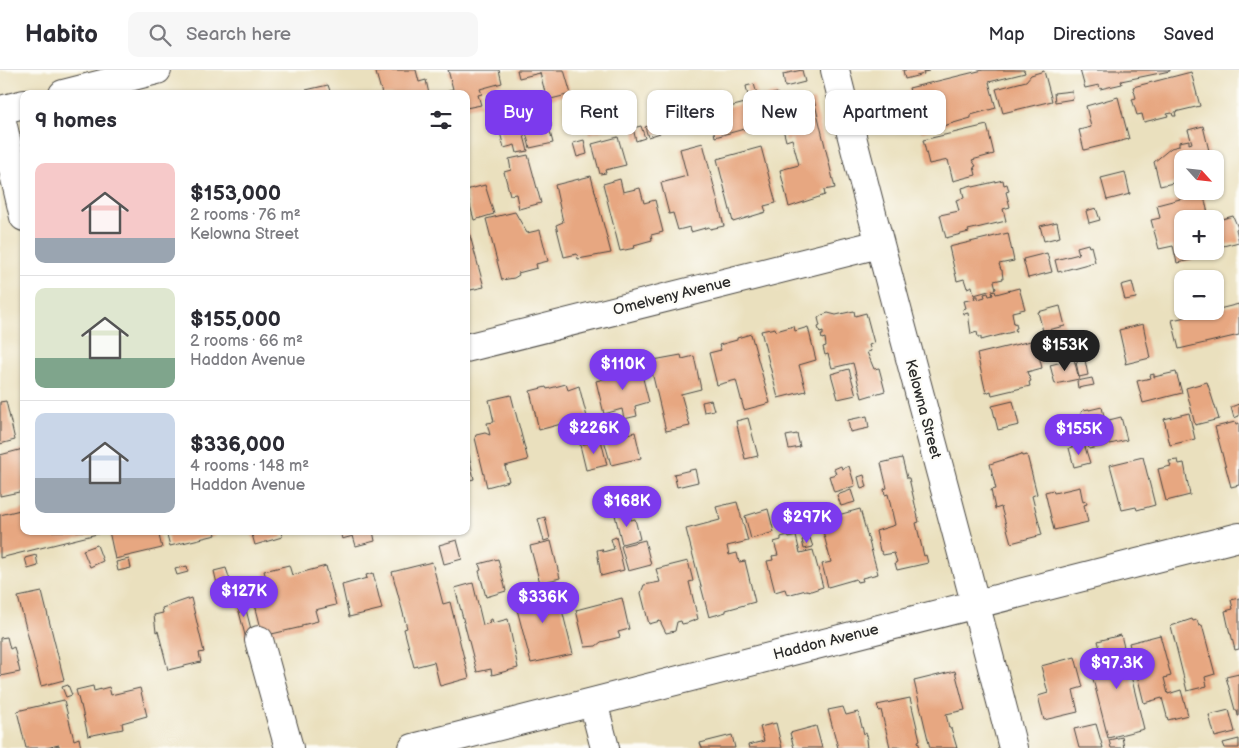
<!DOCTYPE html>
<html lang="en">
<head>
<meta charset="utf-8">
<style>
	:root { --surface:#fff; --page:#f7f7f7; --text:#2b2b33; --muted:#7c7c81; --line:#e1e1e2; --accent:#7c3aed }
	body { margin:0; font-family:"Balsamiq Sans",sans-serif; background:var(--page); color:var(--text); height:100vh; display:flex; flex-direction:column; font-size:19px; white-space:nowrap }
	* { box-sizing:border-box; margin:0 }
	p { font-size:16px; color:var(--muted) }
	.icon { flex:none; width:28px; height:28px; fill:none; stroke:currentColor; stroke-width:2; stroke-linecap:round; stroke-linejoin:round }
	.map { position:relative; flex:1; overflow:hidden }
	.side { position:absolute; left:20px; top:20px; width:450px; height:445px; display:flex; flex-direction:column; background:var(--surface); border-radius:10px; box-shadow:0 1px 4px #0004 }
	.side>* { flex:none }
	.banner { position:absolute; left:485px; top:20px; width:475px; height:45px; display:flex; gap:10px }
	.needle { width:32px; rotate:117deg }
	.tools { position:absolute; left:1174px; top:80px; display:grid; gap:10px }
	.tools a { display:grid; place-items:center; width:50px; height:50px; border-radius:10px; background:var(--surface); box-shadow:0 1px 4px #0004; font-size:25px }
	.price { position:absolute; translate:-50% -42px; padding:0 11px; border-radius:18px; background:var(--accent); color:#fff; font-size:16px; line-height:32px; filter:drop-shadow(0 1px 2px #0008) }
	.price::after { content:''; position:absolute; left:50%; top:30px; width:15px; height:11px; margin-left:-8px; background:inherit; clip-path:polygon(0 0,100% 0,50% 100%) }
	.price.current { background:#222; color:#fff }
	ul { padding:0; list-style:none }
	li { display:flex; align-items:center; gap:15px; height:125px; padding:0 15px }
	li+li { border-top:1px solid var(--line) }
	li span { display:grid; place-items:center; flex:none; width:140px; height:100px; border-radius:10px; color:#555 }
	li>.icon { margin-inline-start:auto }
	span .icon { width:60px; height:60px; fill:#fffc; stroke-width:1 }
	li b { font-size:21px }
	h2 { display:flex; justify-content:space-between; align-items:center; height:60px; padding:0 15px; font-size:21px }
	.tag { padding:0 18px; border-radius:10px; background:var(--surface); box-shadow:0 1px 4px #0004; font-size:18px; line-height:45px }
	.tag.current { background:var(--accent); color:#fff }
	header { display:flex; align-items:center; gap:30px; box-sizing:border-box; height:70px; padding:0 25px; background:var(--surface); border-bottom:1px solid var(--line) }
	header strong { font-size:24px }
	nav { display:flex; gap:28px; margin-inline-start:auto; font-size:18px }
	.search { width:350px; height:45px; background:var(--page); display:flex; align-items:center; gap:12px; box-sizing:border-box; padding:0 18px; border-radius:10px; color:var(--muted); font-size:19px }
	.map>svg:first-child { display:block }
</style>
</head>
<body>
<header>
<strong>Habito</strong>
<div class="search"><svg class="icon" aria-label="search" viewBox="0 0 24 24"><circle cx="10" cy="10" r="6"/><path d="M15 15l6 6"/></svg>Search here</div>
<nav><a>Map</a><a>Directions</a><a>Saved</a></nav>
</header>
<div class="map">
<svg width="1239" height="678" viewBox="0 0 1239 678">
	<rect width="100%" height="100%" fill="#fdfcf7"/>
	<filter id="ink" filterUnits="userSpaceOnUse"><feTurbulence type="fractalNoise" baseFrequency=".02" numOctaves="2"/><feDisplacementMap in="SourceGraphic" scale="10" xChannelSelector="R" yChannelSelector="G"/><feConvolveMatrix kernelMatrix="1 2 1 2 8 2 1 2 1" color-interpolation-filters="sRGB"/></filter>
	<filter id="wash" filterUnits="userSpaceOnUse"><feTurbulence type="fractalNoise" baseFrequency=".0096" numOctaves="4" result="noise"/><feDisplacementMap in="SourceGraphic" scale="20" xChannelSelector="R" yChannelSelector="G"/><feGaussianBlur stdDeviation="1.12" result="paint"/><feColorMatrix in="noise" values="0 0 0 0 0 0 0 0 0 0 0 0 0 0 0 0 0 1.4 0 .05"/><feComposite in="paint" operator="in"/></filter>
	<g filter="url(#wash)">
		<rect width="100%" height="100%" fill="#eae0be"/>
		<g id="blocks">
			<path fill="#e7a781" d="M387 0H416L419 12 426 10 429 24H382L376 3Z
				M448 0H499L502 13 480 19 482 24 478 25 481 35 466 38V24H450L449 20 453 19Z
				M517 0H564L571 24 547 30 540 3 519 8Z
				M802 0 805 12 785 17 783 4Z
				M903 0H929V1L923 2 924 4 905 9Z
				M983 0H1024L1025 3 989 12 996 38 971 45V48L922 62 909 18Z
				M1080 0H1170V1L1121 11 1122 14 1100 19 1099 15 1085 18Z
				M1044 1 1052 31 1003 43 996 19 1026 11 1031 5Z
				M1191 2 1200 36 1175 42 1176 46H1173L1172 43 1167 44 1168 46 1144 52 1142 44 1137 45 1132 29 1136 28 1133 17Z
				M754 14 757 24 748 26 746 16Z
				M328 15 331 24H307L306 20Z
				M1072 21 1073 29 1055 32 1054 23Z
				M777 23 780 34 769 37 773 52 765 54 758 28Z
				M1118 27 1129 69 1084 80 1079 60 1091 57 1086 36Z
				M691 28 694 40 670 46 667 34Z
				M814 30 835 118 824 120 825 125 789 137 780 100 799 95 792 69 786 71 778 39Z
				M753 31 759 55 715 67 713 57 705 59 701 42 710 40V42Z
				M516 35 528 81 517 83 515 75 504 78 499 58H496L495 53H498L495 40Z
				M546 45 548 53H551V57L549 58 553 73 530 78 523 51Z
				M607 47 609 59 589 64 587 51Z
				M657 53 660 63 648 67 645 57Z
				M987 55 994 84 972 90 976 96 974 97 976 105 953 111 948 90 929 94 923 70Z
				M641 56 645 68 636 71 633 58Z
				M1203 56 1211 89H1182V111L1160 116 1154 92 1171 78 1179 76V72L1189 70V74L1192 73 1188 60Z
				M618 67 626 95 605 100 606 103 600 104 592 74Z
				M584 70 587 84 577 87 573 73Z
				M703 73 724 156 710 159 709 157 691 162 690 157 678 160 673 143 669 144 661 113 687 106 680 79Z
				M761 77 776 133 764 136 766 142 733 152 717 89Z
				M528 85 541 133 519 139 516 124 510 125 504 102 511 100 509 89Z
				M1125 102 1130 124 1107 130 1101 108Z
				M591 106 611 183 578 189 577 184 564 187 556 155 563 152 555 115Z
				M620 109 623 122 640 118 644 133 655 130 663 162 651 165 652 170 634 175 635 178 620 181 603 114Z
				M1003 110 1004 115 1007 114 1009 121 1006 122 1010 137 1003 139 1006 151 968 160 969 162 946 168 940 145 959 141 956 130 964 128 962 118 972 115 973 117Z
				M485 115 494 144 474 150 466 120Z
				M1203 123 1208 143 1211 142 1213 149H1182V181H1201L1203 187 1177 193 1173 176 1159 179 1151 150 1160 148 1157 135Z
				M1096 138 1100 150 1089 153 1086 141Z
				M515 142 527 163 540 160 548 191 536 194 537 198 518 203 519 205 514 208 502 210 486 149Z
				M1233 146 1238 158 1236 159 1239 172 1219 177 1217 167 1215 168V151Z
				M466 151 484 217 466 221Z
				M1057 152 1060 167 1044 171 1040 156Z
				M1008 163 1014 191 999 194 1001 200H1002L1003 209 994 211 996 219 974 225 972 216 967 218 964 209 957 211 949 177Z
				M1088 174 1089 177 1091 176 1095 192 1058 202 1055 190 1079 184 1077 177Z
				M1047 183 1052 202 1028 208 1023 189Z
				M1132 212 1136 228 1125 230 1121 215Z
				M1019 218 1025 239 1012 242 1014 254 1016 253 1017 258 1015 259 1016 261 981 270V267H978L977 262 971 264 968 243 964 244 963 239 966 238 964 231 975 229 974 226H978V229L985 227 984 224 988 223 989 226 993 225 992 222 995 221 996 224Z
				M1239 234V265L1179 279 1172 250 1215 241V240Z
				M1060 236 1065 256 1043 261 1038 242Z
				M854 241 855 246 866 243 874 273 869 275 871 281 867 282 874 299 879 298 885 321 862 328 853 293 832 298 828 284 825 285 823 277 826 276 825 268 822 269 821 265H823V262L820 263 818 257 820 256 818 248 822 245 828 243 836 245Z
				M1143 254 1150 288 1125 294 1126 291 1119 260Z
				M794 256 795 261 808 257 816 290 799 295 806 321 778 328 761 261 775 258 776 261Z
				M751 264 770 333 744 340 736 310 717 315 709 283 721 280 719 275 737 270V268Z
				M1035 270 1042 298 1027 302 1031 311 1029 312 1030 316 992 325 991 321 986 323 977 284Z
				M681 285 682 289 694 286 701 319 681 324 690 356 666 361 651 298H650L648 291Z
				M1074 289 1079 309 1055 314 1050 295Z
				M1085 290 1088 305 1079 307 1076 292Z
				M639 293 649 332 635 336 637 346 624 349 622 339 604 344 596 311 608 308 606 303Z
				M849 299 856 325 838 329 831 304Z
				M1176 302 1182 323 1143 333 1137 311 1151 308 1150 305 1154 304V307Z
				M1092 308 1094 315 1078 318 1077 311Z
				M1207 312 1219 349 1195 355 1186 318Z
				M566 314 568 320 579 316 587 347 539 360 530 321 546 317 547 319Z
				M511 325 528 390 505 396 509 411 487 417 475 368 476 365 485 363 490 365 487 353 494 352 489 330Z
				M711 330 714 340 704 342 702 332Z
				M6 331 15 370 0 374V332Z
				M1013 331 1019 355 998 360 992 336Z
				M1239 334V346L1234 348 1231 337Z
				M1102 337 1105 351 1121 347 1127 370 1089 379 1081 342 1083 340 1089 339V340Z
				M1189 343 1195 369 1170 375 1164 349Z
				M867 346 869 358 850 362 848 350Z
				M595 348 599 366 589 368 585 350Z
				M748 348 758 386 745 389 736 351Z
				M1235 352 1236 354 1239 353V415L1231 417 1215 357Z
				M635 362 641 388 611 395 604 370Z
				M797 364 800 377 789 379 786 366Z
				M601 370 607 395 586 400 580 375Z
				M1084 374 1090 393 1074 397 1069 378Z
				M467 376 474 409 466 411V377Z
				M23 379 24 421 0 426V385Z
				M1022 384V386L1027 385 1037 424 1032 426 1042 465 1011 473 1001 437 995 439 991 420 996 419 990 394Z
				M1143 387 1155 435 1137 440 1136 437 1122 440 1110 395Z
				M902 388 907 408H909L919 452 916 453 924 486 926 485 928 493 897 500 895 493 897 492 894 483 883 485 881 481H880L876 461 895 455 888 424 885 425 884 419 887 418 881 393Z
				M1178 390 1179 394 1184 393 1190 425 1166 431 1158 399 1171 396 1169 391Z
				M841 396 842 399 849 396 855 416 834 422 829 406 836 404 834 399Z
				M695 399 698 412 677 417 674 404Z
				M864 405 867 417 861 419 858 407Z
				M1080 417 1083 432 1086 431 1087 434 1084 435 1088 452 1054 460 1045 422 1053 420 1054 423Z
				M851 420 855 432 841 436 837 425Z
				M737 432 748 471 727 476 729 485 737 483 739 492 745 491 755 532 726 540V542L709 547 686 459 720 450 716 437Z
				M24 439V461H100L101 463 0 488V445Z
				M768 439 774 462 751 469 745 446Z
				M860 439 878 504 862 508 863 511 857 512 856 509 828 517 822 494 831 492 820 450Z
				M628 442 631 450 635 449 640 469 622 474 615 445Z
				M545 447 550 469 544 471 538 449Z
				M109 461H158L162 478 115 489Z
				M166 461H215L216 465 170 476Z
				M251 461H281L282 467 255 475Z
				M340 461H373L375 471 356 476 353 466 342 469Z
				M788 465 789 468 796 466 800 483 813 480 823 517 811 521 806 520 787 525 785 519 775 522 767 491 773 490 772 486 778 485 774 472 781 470V467Z
				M616 467 624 500 601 506 597 480 602 479 603 482 614 479 611 469Z
				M810 468 813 477 804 479 802 470Z
				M457 470 462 489 444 494 439 475Z
				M645 470 651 495 628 501 621 476Z
				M551 471 560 508 540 513 530 476Z
				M97 475 103 491 90 497 83 480Z
				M36 485 38 496 28 499 25 488Z
				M129 489 131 498 118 501 116 492Z
				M498 489 506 521 486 527 479 501 481 500 479 494Z
				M688 491 693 511 689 512 698 549 687 553 682 554 681 551 677 552 675 561 666 563 660 551 649 554 641 523 644 515 660 512 656 499Z
				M432 492 443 534 450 532 469 608 440 616 434 592 414 597 404 559 407 558 392 502Z
				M289 495 292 505 326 496 336 535 315 540 318 551 302 555V557L263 566 251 519 268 515 264 501Z
				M187 496 188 502 177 505 175 499Z
				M226 498 230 510 217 514 214 501Z
				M373 503 382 539 349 547 342 515 367 508 366 505Z
				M473 513 483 555 490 553 489 550 492 549 493 553 508 549 518 598 492 605 491 599 477 602 455 518Z
				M548 516 560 532 573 584 531 593 513 524Z
				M42 522 64 610 41 616 18 527Z
				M191 528 204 582 199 583 201 592 168 600 158 561 156 562 154 545 163 543 162 538Z
				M243 528 253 567 246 569 236 530Z
				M622 528 629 559 618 562 620 567 601 572 596 576 585 577 576 540Z
				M1239 528V579L1235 580 1231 564H1230L1225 541 1233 539 1231 530Z
				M1192 549 1193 551 1197 550 1199 556 1202 555 1215 604 1205 607 1207 616 1187 621 1171 556Z
				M1121 565 1144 659 1108 668 1092 605 1106 601 1098 571Z
				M1160 565 1171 606 1164 608 1168 624 1181 620 1188 645 1168 650 1162 628 1144 633 1129 573Z
				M7 567 10 579 14 577 20 602 0 606V568Z
				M1075 587 1083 617 1073 620 1078 642 1044 650 1038 626 1048 623 1041 596Z
				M955 601 965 640 946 644 949 658H951L957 678H930L914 611Z
				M1239 604V646H1238L1237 640H1235L1226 607Z
				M68 615 72 625 66 627 62 617Z
				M93 616 94 621 109 617 111 625 140 618 147 646 122 653 123 659 88 666 81 635H80L76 620Z
				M910 628 920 670 918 671 920 678 890 677 881 640 879 641 877 635Z
				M64 630 74 670 79 668 81 678H59V675L46 678H26L17 641Z
				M843 637 846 645 858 642 864 664 866 663 868 669H866L867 678H838L828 640Z
				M1229 640 1235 662 1215 667 1209 645Z
				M776 653 782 678H749L748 675 764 671 760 657Z
				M1096 654 1103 678H1079L1074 659Z
				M816 656 822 678H794L790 663Z
				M732 665 735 678H702L700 673Z
				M1122 667 1124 678H1111L1109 670Z
				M1239 669V678H1225L1223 673Z"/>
		</g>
	</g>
	<g filter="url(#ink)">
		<use href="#blocks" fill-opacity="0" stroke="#484641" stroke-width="1"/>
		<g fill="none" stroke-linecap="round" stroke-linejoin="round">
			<defs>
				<path id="minor" d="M835 0C892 227 955 452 1013 678
					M63 24 157 0
					M0 40 24 34
					M0 43 24 147
					M466 278 879 174
					M259 570 289 678
					M593 632 605 678
					M413 678 1239 467"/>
			</defs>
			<use href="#minor" stroke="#484641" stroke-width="30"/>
			<use href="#minor" stroke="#fff" stroke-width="28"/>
		</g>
	</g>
	<g text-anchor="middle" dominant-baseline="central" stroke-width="4.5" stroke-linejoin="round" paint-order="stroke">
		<g font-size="15" fill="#2b2b2b" stroke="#fdfcf7">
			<text transform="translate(672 226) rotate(-14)">Omelveny Avenue</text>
			<text transform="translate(923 339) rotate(75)">Kelowna Street</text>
			<text transform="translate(826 572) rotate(-14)">Haddon Avenue</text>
		</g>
	</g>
</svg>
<div class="tools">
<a><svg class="needle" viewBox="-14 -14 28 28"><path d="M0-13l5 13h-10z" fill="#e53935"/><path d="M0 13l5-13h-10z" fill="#7c7c81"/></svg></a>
<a>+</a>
<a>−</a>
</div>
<b class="price current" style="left:1065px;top:302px">$153K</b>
<b class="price" style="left:623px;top:321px">$110K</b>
<b class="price" style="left:594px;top:385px">$226K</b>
<b class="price" style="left:1079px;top:386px">$155K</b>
<b class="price" style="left:627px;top:458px">$168K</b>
<b class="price" style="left:807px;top:474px">$297K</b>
<b class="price" style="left:244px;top:548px">$127K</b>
<b class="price" style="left:543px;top:554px">$336K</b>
<b class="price" style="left:1117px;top:620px">$97.3K</b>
<div class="banner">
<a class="tag current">Buy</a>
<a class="tag">Rent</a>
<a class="tag">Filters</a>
<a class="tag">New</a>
<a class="tag">Apartment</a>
</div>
<section class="side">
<h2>9 homes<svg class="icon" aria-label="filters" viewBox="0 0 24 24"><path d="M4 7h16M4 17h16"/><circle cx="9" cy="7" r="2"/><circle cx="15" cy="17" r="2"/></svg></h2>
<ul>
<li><span style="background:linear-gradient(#f6c9c9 75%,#9aa5b1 0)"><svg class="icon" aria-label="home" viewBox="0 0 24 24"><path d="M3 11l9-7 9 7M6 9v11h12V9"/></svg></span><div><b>$153,000</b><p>2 rooms · 76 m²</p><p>Kelowna Street</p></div></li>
<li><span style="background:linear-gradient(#dfe7d0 70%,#7fa58c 0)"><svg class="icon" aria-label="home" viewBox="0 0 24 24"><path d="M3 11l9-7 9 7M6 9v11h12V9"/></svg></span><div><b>$155,000</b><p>2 rooms · 66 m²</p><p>Haddon Avenue</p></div></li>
<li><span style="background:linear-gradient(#c9d6e8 65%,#9aa5b1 0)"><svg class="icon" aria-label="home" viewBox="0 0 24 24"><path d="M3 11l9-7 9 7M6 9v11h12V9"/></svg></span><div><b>$336,000</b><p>4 rooms · 148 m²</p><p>Haddon Avenue</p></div></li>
</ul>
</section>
</div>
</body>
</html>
